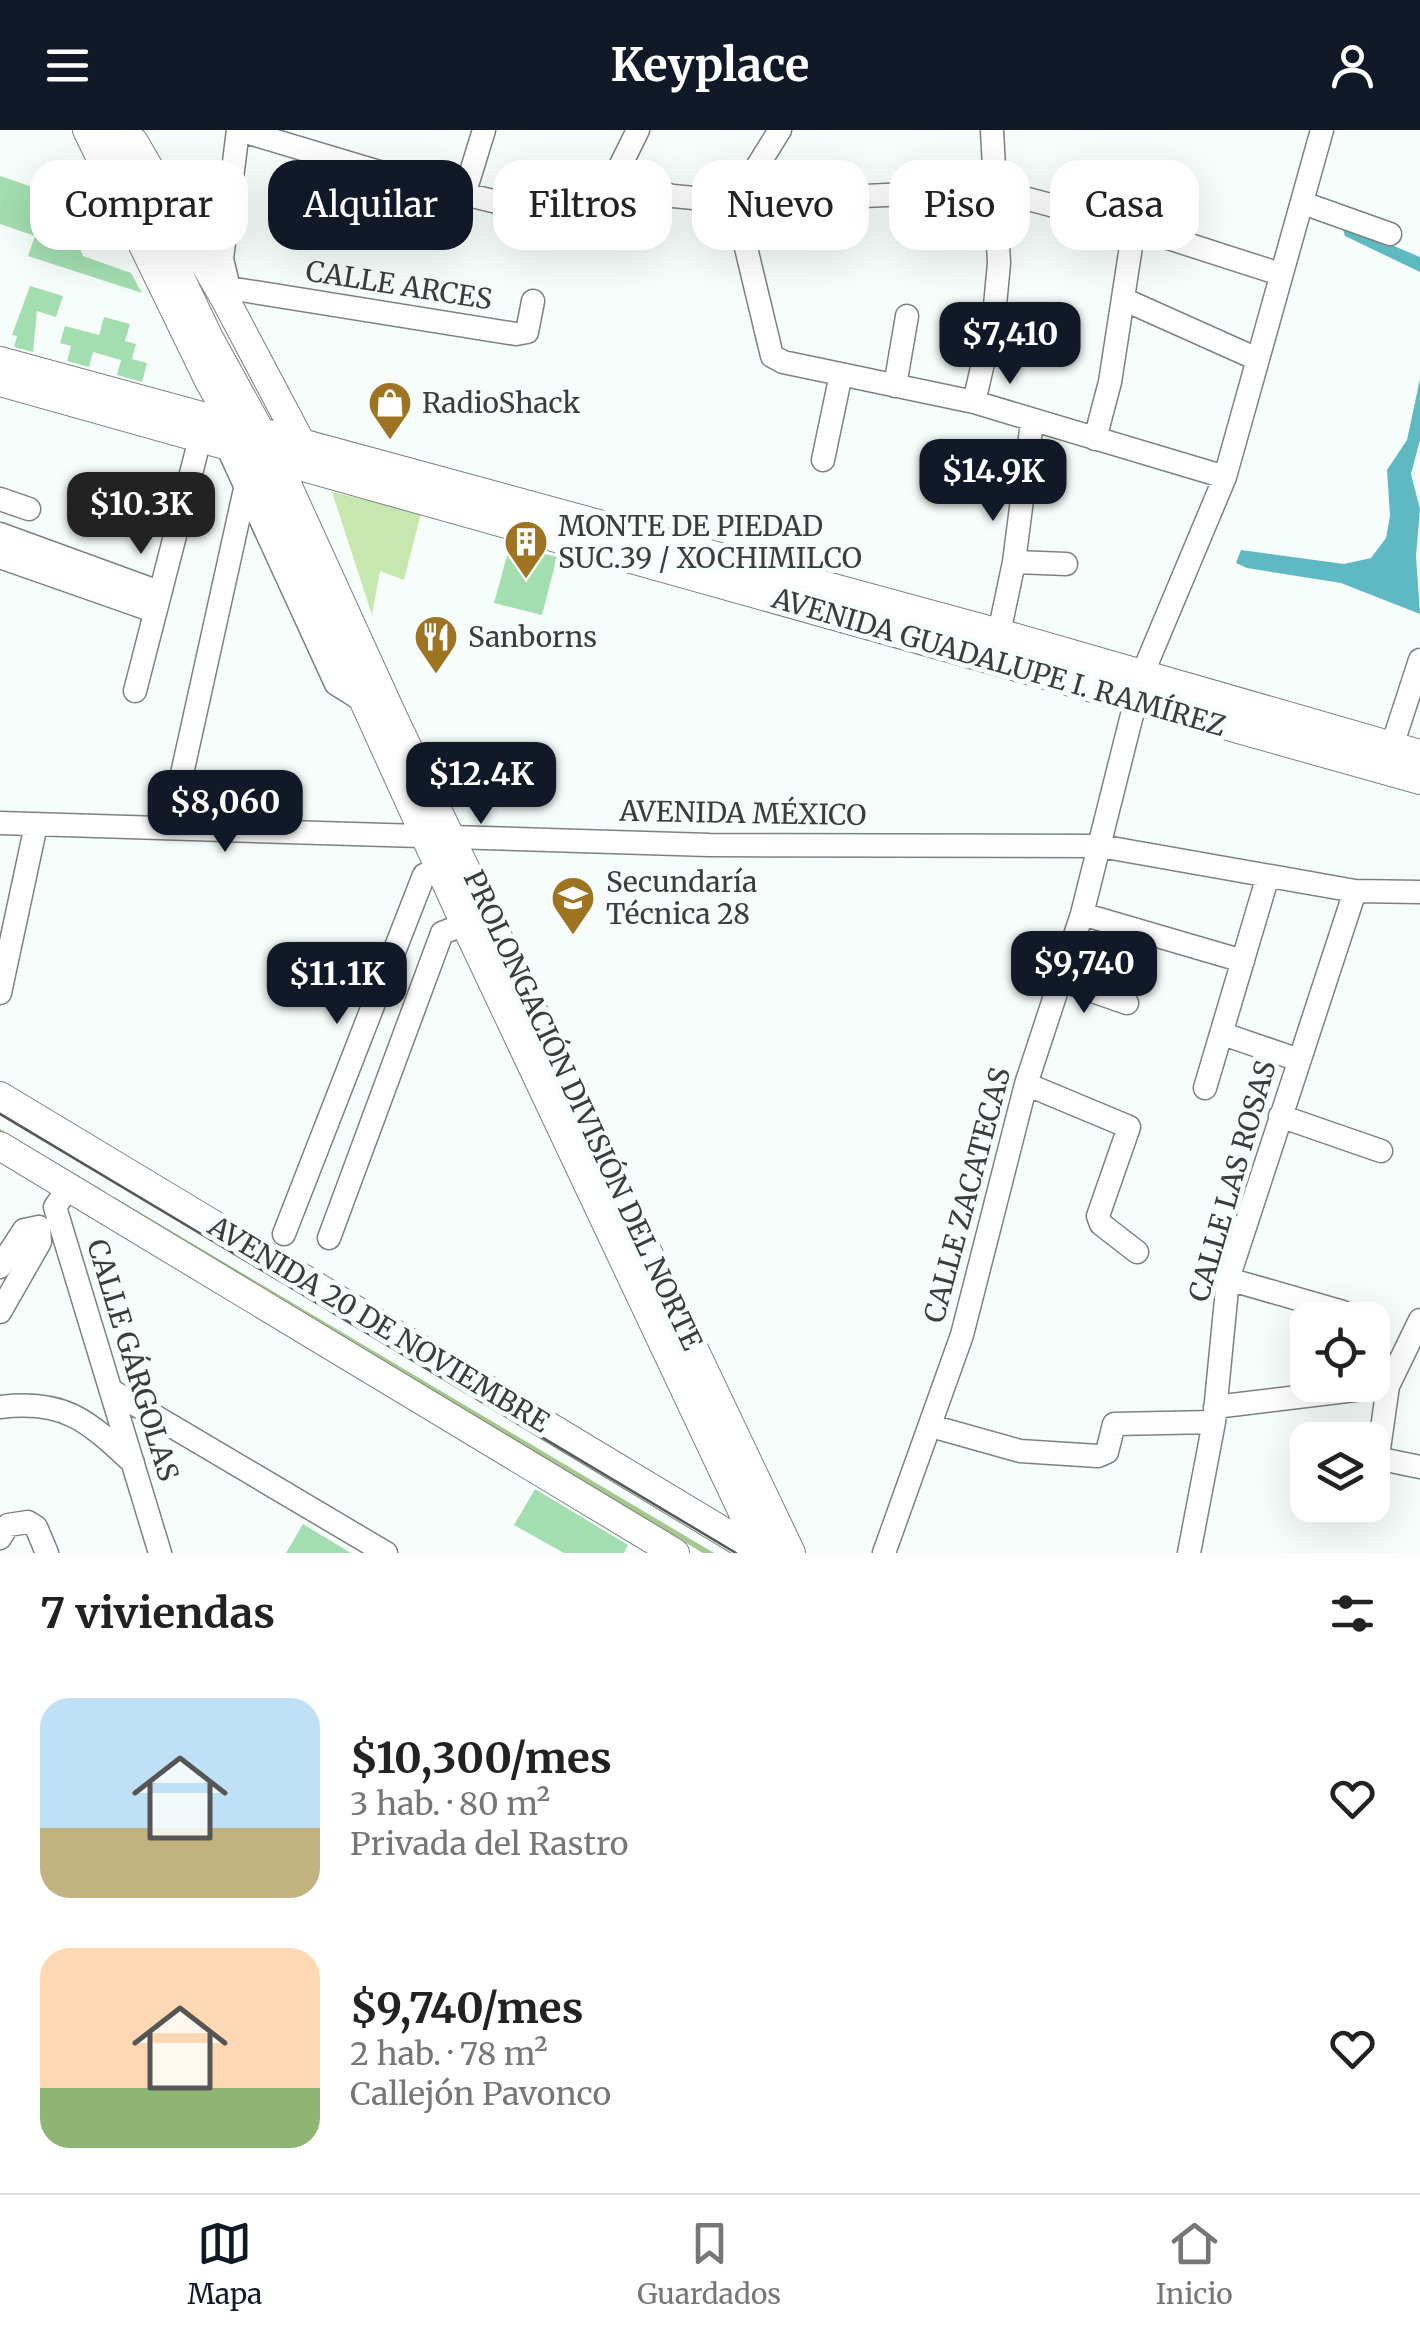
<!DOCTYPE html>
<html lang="es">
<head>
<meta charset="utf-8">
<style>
	:root { --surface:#fff; --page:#f6f6f6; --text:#222; --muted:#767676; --line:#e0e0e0; --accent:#111827 }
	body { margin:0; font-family:Merriweather,serif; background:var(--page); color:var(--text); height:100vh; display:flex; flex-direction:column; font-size:38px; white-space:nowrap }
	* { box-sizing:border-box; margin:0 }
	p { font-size:32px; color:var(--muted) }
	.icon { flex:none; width:55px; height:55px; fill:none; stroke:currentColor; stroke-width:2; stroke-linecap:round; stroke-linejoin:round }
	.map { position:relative; height:1423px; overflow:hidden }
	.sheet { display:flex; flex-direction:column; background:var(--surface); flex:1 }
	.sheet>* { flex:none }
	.guide { position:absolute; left:30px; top:30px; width:1360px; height:90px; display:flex; gap:20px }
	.fabs { position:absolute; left:1290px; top:1172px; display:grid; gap:20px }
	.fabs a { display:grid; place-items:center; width:100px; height:100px; border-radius:20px; background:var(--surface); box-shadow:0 10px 40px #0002; font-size:50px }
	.price { position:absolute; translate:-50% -85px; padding:0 22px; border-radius:20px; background:var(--accent); color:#fff; font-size:32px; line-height:65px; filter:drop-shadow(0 2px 5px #0008) }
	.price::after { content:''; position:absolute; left:50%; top:60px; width:30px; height:22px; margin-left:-15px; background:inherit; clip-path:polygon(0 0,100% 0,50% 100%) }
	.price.on { background:#222; color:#fff }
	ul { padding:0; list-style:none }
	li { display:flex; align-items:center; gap:30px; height:250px; padding:0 40px }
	li span { display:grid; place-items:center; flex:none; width:280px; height:200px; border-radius:30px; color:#555 }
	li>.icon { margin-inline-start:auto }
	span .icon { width:120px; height:120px; fill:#fffc; stroke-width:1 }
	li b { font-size:42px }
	h2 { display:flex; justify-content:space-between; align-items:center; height:120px; padding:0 40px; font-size:42px }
	.tag { padding:0 35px; border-radius:30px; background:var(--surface); box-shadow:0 10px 40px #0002; font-size:35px; line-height:90px }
	.tag.on { background:var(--accent); color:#fff }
	header { display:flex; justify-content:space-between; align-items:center; height:130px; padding:0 40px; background:var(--accent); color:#fff; font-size:45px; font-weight:700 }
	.tab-bar { display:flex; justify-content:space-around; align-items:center; height:140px; border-top:2px solid var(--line); background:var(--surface); font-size:28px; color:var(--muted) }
	.tab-bar a { display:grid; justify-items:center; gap:5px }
	.tab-bar .on { color:var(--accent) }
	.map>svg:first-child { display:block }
</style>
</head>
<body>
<header><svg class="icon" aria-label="menu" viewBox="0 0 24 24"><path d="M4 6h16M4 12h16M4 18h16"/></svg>Keyplace<svg class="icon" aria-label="person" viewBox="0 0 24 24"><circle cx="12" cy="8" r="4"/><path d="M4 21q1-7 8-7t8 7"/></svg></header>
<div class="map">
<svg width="1420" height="1423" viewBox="0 0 1420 1423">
	<rect width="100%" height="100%" fill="#f6fdfa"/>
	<path fill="#c6e8af" d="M332 362 421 383 404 450 380 441 372 485Z"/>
	<path fill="#a5c88d" d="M0 999 106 1062 104 1066 111 1070 114 1067 714 1423H703L0 1004Z"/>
	<path fill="#5eb9c3" d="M1349 97 1420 127V142L1345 106 1343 99Z
		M1420 249V310L1411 344 1420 379 1416 426 1420 484 1341 453 1247 438 1236 433 1241 420 1344 434 1371 428 1386 408 1390 386 1387 340 1407 310Z"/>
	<path fill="#a3deb0" d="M0 46 59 66 83 126 131 143 142 163 28 126 35 106 0 94Z
		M30 156 63 166 56 187 37 181 33 222 14 217 17 206 12 205Z
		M104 187 130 194 125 211 136 214 132 229 147 233 142 252 117 245 121 230 93 222 89 237 67 231 71 216 60 213 65 196 99 205Z
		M510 415 557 427 542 485 494 473Z
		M535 1359 628 1415 624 1423H564L514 1395Z
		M303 1394 351 1423H286Z"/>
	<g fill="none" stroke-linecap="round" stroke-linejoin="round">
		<defs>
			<path id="minor" d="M239 0 406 50 572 90 597 83 638 0
				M780 0 735 72 772 226 783 232 974 272 1225 347
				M614 50 673 66 735 72 994 60 1134 97 1280 144
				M464 65 484 0
				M1303 73 1390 104
				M229 158 516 204 527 202 533 171
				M225 169 229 158 222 129 238 0
				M1123 169 1257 229
				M895 256 907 186
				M974 272 994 186 999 133 992 0
				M1095 309 1110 252 1134 97
				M226 314 336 554 368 574
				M823 330 841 244
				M0 369 29 379
				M0 404 159 462
				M0 427 154 481
				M1014 432 1066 434
				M999 503 1014 432 1032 292
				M135 561 204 293
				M1392 616 1420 530
				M0 693 709 715 1100 716 1355 761 1420 762
				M170 698 245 359
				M1082 784 1243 831
				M1058 849 1127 873
				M0 863 36 695
				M1223 904 1299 930
				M1026 954 1129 997 1098 1086 1101 1094 1137 1122
				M1205 958 1267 749
				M1280 986 1381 1021
				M69 1057 55 1077 160 1423
				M284 1104 424 745 440 738
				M329 1108 442 803 465 794
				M0 1137 24 1100 39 1097
				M1228 1149 1343 1182
				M0 1182 40 1112 39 1097
				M1420 1190 1388 1256 1379 1319 1381 1329 1420 1337
				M114 1262 386 1423
				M0 1277C65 1269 88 1291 133 1333
				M1215 1277 1388 1256
				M931 1296 1020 1321 1098 1326 1107 1322 1114 1294 1214 1292
				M0 1408 8 1395 28 1392 36 1397 47 1423
				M884 1423 962 1205 1026 954 1082 784 1142 545 1225 347 1322 0
				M1189 1423 1214 1292 1228 1149 1355 761"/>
			<path id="major" d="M87 0 209 251 258 338 465 794 762 1423
				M110 0 209 208 275 328 394 589 791 1423
				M134 12 225 169 307 324
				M0 231 999 503 1420 624
				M0 252 1420 650
				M0 966 759 1423
				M0 1016 675 1423"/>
		</defs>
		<use href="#minor" stroke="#7c827f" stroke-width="25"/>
		<use href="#major" stroke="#7c827f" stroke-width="30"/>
		<use href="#minor" stroke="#fff" stroke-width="22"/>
		<use href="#major" stroke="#fff" stroke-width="28"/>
		<path stroke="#565958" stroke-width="2.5" d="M0 984 736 1423"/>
	</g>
	<defs>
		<symbol id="shop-pin" viewBox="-11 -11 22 30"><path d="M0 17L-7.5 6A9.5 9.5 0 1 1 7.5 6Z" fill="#9e7322" stroke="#f6fdfa"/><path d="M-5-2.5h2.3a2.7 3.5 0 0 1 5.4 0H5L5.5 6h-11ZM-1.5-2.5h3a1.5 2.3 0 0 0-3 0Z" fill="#fff"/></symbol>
		<symbol id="building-pin" viewBox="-11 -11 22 30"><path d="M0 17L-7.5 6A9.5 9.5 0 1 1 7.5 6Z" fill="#9e7322" stroke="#f6fdfa"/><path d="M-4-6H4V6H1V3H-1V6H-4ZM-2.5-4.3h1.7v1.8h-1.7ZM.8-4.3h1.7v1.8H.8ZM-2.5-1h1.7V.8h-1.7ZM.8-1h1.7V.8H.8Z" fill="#fff"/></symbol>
		<symbol id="restaurant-pin" viewBox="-11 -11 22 30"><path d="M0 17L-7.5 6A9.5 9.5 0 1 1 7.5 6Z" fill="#9e7322" stroke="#f6fdfa"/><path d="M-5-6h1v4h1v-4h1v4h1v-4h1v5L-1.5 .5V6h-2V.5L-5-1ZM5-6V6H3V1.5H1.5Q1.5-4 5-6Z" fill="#fff"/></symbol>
		<symbol id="school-pin" viewBox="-11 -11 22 30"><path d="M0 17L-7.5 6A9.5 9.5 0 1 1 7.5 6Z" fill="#9e7322" stroke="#f6fdfa"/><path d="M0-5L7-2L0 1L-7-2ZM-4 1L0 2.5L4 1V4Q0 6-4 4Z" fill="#fff"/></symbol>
	</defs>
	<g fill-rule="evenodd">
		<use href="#shop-pin" x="365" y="248" width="50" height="68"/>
		<use href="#building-pin" x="501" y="387" width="50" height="68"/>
		<use href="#restaurant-pin" x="411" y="482" width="50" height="68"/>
		<use href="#school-pin" x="548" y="743" width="50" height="68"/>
	</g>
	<g text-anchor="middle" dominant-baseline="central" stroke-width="10" stroke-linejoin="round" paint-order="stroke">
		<g font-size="28" fill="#3a3d3c" stroke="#f6fdfa">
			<text transform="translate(399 155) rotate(9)">CALLE ARCES</text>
			<text transform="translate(999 532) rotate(16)">AVENIDA GUADALUPE I. RAMÍREZ</text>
			<text transform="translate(743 683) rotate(1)">AVENIDA MÉXICO</text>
			<text transform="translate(583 980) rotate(65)">PROLONGACIÓN DIVISIÓN DEL NORTE</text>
			<text transform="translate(1232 1051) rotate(-74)">CALLE LAS ROSAS</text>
			<text transform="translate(967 1065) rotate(-75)">CALLE ZACATECAS</text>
			<text transform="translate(379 1194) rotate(31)">AVENIDA 20 DE NOVIEMBRE</text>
			<text transform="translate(133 1230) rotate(73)">CALLE GÁRGOLAS</text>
		</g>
		<g font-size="28" fill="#3a3d3c" stroke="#f6fdfa" text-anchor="start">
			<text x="422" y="273">RadioShack</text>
			<text x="558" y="396">MONTE DE PIEDAD<tspan x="558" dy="32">SUC.39 / XOCHIMILCO</tspan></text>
			<text x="468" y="507">Sanborns</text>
			<text x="606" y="752">Secundaría<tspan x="606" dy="32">Técnica 28</tspan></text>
		</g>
	</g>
</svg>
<div class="fabs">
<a><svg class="icon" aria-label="locate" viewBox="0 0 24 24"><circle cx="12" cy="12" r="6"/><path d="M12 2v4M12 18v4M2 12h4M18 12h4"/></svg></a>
<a><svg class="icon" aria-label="layers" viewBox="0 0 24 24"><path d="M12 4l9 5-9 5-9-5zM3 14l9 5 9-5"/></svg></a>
</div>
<b class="price" style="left:1010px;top:257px">$7,410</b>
<b class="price" style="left:993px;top:394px">$14.9K</b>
<b class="price on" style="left:141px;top:427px">$10.3K</b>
<b class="price" style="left:481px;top:697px">$12.4K</b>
<b class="price" style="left:225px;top:725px">$8,060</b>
<b class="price" style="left:1084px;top:886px">$9,740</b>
<b class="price" style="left:337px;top:897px">$11.1K</b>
<div class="guide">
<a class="tag">Comprar</a>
<a class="tag on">Alquilar</a>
<a class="tag">Filtros</a>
<a class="tag">Nuevo</a>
<a class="tag">Piso</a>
<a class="tag">Casa</a>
</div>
</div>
<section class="sheet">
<h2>7 viviendas<svg class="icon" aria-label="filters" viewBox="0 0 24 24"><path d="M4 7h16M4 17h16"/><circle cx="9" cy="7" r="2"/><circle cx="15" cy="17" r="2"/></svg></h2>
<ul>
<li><span style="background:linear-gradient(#bfe0f5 65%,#c2b280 0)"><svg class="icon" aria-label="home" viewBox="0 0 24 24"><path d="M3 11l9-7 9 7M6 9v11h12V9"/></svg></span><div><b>$10,300/mes</b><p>3 hab. · 80 m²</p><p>Privada del Rastro</p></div><svg class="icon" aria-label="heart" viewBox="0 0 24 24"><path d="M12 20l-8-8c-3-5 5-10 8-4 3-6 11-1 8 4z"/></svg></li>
<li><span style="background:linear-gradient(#ffd9b3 70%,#8fb573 0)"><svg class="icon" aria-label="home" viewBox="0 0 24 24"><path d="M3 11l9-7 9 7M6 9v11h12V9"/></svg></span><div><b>$9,740/mes</b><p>2 hab. · 78 m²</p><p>Callejón Pavonco</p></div><svg class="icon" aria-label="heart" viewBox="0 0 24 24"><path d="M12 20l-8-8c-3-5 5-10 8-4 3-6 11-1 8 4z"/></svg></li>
</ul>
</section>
<nav class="tab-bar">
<a class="on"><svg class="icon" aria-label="map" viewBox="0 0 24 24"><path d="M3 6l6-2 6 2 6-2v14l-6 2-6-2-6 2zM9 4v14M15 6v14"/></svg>Mapa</a>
<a><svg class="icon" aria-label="saved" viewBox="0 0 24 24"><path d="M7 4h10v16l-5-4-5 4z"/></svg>Guardados</a>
<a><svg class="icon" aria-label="home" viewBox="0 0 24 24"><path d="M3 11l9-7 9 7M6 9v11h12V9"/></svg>Inicio</a>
</nav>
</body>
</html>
